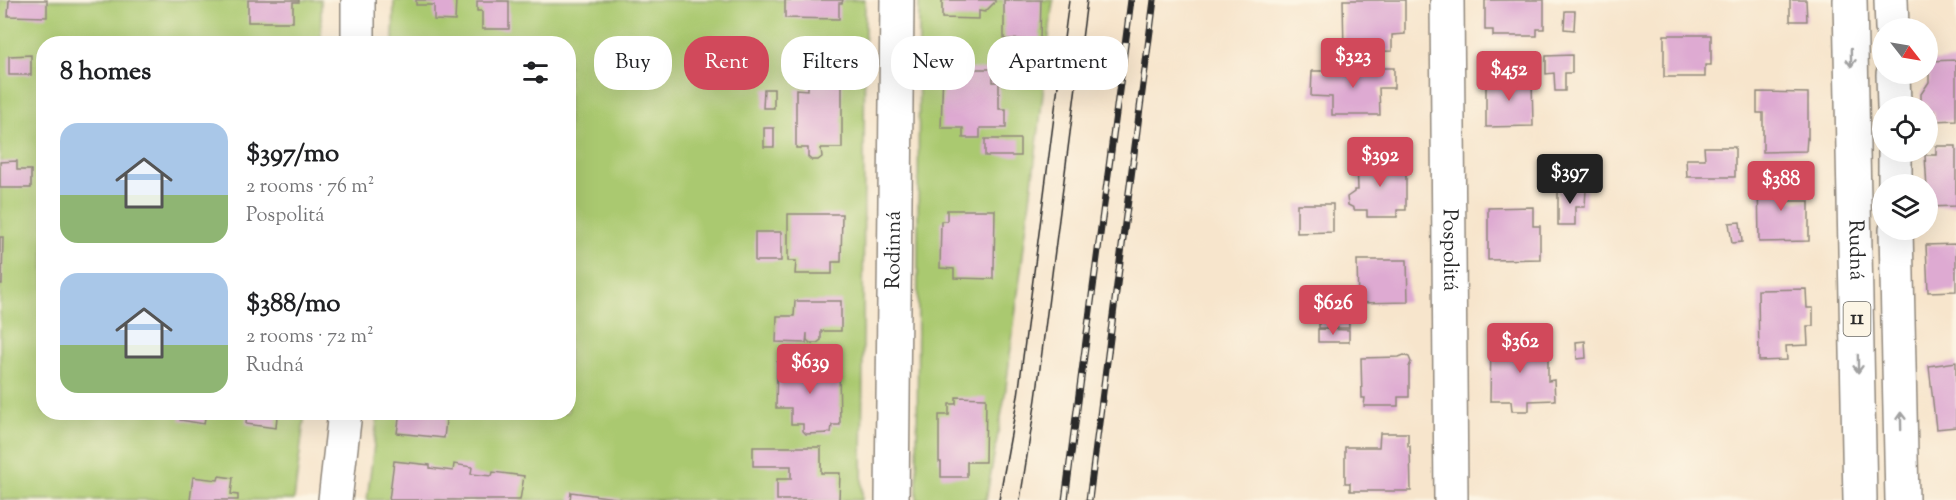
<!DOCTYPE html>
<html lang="en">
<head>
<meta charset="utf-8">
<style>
	:root { --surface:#fff; --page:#f6f6f6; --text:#202124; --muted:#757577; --accent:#d1495b }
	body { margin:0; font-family:"Sorts Mill Goudy",serif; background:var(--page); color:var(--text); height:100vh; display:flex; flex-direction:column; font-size:22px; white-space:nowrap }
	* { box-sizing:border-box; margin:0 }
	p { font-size:20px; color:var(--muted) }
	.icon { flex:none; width:33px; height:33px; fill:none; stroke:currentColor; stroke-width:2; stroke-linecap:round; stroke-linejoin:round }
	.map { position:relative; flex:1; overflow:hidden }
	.drawer { position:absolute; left:36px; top:36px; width:540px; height:384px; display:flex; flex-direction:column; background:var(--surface); border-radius:24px; box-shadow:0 6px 24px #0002 }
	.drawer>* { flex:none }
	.guide { position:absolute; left:594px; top:36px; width:570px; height:54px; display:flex; gap:12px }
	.needle { width:39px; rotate:121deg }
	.buttons { position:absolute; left:1872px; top:18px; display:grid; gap:12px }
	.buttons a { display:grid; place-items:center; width:66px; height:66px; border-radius:50%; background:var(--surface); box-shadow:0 6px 24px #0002; font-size:30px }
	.price { position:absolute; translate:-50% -51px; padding:0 14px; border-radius:6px; background:var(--accent); color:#fff; font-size:20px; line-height:39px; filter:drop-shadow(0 2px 3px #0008) }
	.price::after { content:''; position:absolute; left:50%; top:36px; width:18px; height:14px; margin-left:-9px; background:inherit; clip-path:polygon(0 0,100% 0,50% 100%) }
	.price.on { background:#222; color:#fff }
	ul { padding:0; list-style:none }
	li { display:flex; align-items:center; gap:18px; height:150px; padding:0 24px }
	li span { display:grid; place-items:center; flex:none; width:168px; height:120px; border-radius:18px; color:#555 }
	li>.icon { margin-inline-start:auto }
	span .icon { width:72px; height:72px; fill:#fffc; stroke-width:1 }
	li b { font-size:26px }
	h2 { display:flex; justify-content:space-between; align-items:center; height:72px; padding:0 24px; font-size:26px }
	.chip { padding:0 21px; border-radius:24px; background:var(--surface); box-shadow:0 6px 24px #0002; font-size:21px; line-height:54px }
	.chip.on { background:var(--accent); color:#fff }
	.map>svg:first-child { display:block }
</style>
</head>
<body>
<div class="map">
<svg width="1956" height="500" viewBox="0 0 1956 500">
	<rect width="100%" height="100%" fill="#fcf5e5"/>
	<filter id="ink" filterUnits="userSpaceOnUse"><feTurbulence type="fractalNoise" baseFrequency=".0167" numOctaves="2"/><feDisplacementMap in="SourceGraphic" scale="12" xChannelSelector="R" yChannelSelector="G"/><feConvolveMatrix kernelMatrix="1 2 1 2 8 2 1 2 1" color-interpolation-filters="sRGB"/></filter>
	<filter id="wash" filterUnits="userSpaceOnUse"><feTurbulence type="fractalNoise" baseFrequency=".008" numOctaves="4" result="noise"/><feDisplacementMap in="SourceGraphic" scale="24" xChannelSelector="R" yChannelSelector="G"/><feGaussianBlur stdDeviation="1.35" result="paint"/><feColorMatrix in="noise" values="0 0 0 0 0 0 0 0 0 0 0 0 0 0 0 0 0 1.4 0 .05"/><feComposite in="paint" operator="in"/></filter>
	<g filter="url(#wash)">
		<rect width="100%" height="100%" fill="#f7e5cc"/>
		<path fill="#aac970" stroke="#6a7a4e" stroke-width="1.5" d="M0 0H321V43L44 44V412L305 413 294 500H0Z
			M394 0H865L862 500H367L378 413 568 412V44L393 43Z
			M919 0H1053L1039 129 1005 395 986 500H917Z"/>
		<g id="blocks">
			<path fill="#deaad2" d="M9 0H47V17L8 16Z
				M248 0H299V2H293V22H248Z
				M416 0H456L455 21 434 20V5H416Z
				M785 0H843L842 3H839V19L785 18Z
				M942 0H995V2L985 12 979 11V19L942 18Z
				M1004 0H1041L1040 40 1004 39Z
				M1343 0H1405V34L1392 35V51L1344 52Z
				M1485 0H1544V29H1537V36H1493V30H1485Z
				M1790 0H1806L1807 21H1790Z
				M477 1H509V29H482V11H477Z
				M1565 11H1575L1574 30 1564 29Z
				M1664 35H1711V65H1705V77H1664Z
				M31 55V75H9V56Z
				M1572 55V73H1565V91H1555L1554 73 1546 74V56Z
				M1956 60V120L1935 121 1934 111 1928 112 1927 105 1921 102V94L1929 82V61Z
				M1346 64H1368V68H1394V88H1379L1380 115H1332V97L1311 96 1312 71H1346Z
				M943 69H993V82H999V109H1006V128H980V138H963V128H941Z
				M1508 72H1521L1522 79H1532L1533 126 1486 127V80L1507 79Z
				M811 77 842 78V148H821L822 157 818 160H811L808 157V148H796V89L808 90V81Z
				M764 89H774V108H763Z
				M1757 92 1808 93V139L1807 138 1806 151 1763 152V113H1757Z
				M764 128H774V147H764Z
				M985 139H1020V156H985Z
				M1936 146H1956V206L1928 207 1925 155H1936Z
				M1704 147H1735V177H1687L1686 159H1705Z
				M1357 160H1406V210H1397V217H1367V210H1354V208L1348 205 1347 197 1354 192V190H1358Z
				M17 161V170H31V188H0V162Z
				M1758 177H1790V201H1809V241L1759 242Z
				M1558 189H1586L1585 207H1575V225H1558Z
				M1297 204H1333V232L1297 233Z
				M1533 207V226H1540V259L1488 260V208Z
				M947 210H995L994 269 993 268V279L954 278V269L940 268 941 221H947Z
				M788 214H842L841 262H832V274H795L796 261H788Z
				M1740 222 1742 242 1732 243 1729 223Z
				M755 232H781V261H755Z
				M0 237H3L2 284H0Z
				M1956 244V291L1928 292 1926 245Z
				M1357 260H1407L1408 302 1358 303Z
				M1806 289 1807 308H1813V326H1807L1808 345 1786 346 1787 360 1759 361 1758 290Z
				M795 301H841V331H821V340L817 343H810L807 340V333L806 343 776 342 777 316H794Z
				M1319 305H1348L1349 328H1319Z
				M1318 329 1349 330V342H1318Z
				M1541 341V354H1548V381L1554 380 1555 400 1529 401V411H1512L1511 401H1490L1491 342Z
				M1585 341 1586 358 1577 359 1576 342Z
				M1404 355 1409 357 1411 362 1409 367V397H1398V406H1364L1365 398H1362L1361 358 1399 357Z
				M777 362 839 363 840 425H832L831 433 806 434 803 431V424H791V408H776Z
				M1956 362V427L1936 429 1929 366Z
				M956 397 986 398 985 462H967V477H941V462H939V415H949V404H956Z
				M181 412H206L204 424 180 420Z
				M247 412H282V417L277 416 276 428 246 424Z
				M400 412H447L444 438 397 433Z
				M1380 433H1408V446H1410L1411 491H1350V483H1345V447H1379Z
				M753 447H821V473H840L839 500H777V479H791V466H753Z
				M394 461 430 465V468L453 471 454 464 472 467 471 474 492 476 493 472 524 476 520 500H389Z
				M219 476 233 478 231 494 238 495V500H190L193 477 218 480Z
				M571 492 621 499V500H570Z"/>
		</g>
	</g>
	<g filter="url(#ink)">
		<use href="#blocks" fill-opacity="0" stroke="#91887c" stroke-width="1.5"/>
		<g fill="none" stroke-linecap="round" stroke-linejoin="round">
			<defs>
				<g id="minor">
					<path d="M358 0V44"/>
					<path id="s1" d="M1447 0 1451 500"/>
					<path d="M335 500 345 412"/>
					<path id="s2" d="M892 500 897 0"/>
				</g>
				<g id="highway">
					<path id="s3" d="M1850 0 1860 500"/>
					<path d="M1891 0 1892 28"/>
					<path d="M1893 74 1894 106"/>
					<path d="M1895 152V184"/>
					<path d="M1896 230 1902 500"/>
				</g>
			</defs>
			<use href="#minor" stroke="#91887c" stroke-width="36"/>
			<use href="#highway" stroke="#91887c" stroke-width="36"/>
			<use href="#minor" stroke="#fff" stroke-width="33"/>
			<use href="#highway" stroke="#fff" stroke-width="33"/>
			<path stroke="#2b2b2b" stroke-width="1.5" d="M999 500 1018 396 1069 0
				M1020 500 1036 399 1087 0"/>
			<defs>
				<path id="rail" d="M1065 500 1131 0
					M1089 500 1154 0"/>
			</defs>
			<use href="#rail" stroke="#2b2b2b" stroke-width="7"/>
			<use href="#rail" stroke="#fcf5e5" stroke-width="4.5" stroke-dasharray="14" stroke-linecap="butt"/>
		</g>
		<defs><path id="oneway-shaft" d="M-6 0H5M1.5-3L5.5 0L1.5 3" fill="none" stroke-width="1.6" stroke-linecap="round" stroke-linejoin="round" transform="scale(1.5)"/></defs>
		<g stroke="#a0a0a0">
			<use href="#oneway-shaft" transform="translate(1851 58) rotate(89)"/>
			<use href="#oneway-shaft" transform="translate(1858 364) rotate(89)"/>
			<use href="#oneway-shaft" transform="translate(1901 421) rotate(-91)"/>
		</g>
	</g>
	<g text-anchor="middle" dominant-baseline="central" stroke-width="6" stroke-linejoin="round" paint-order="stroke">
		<rect fill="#fcf5e5" stroke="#6a6863" stroke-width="1.5" x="1843.5" y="302" width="27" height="34" rx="4.5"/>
		<g font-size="20" font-weight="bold" fill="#2b2b2b">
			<text x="1857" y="319">11</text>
		</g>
		<g font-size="21" fill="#2b2b2b" stroke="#fcf5e5">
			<text stroke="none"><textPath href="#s2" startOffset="250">Rodinná</textPath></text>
			<text stroke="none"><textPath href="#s1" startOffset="250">Pospolitá</textPath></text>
			<text stroke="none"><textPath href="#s3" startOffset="250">Rudná</textPath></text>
		</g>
	</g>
</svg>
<div class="buttons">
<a><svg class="needle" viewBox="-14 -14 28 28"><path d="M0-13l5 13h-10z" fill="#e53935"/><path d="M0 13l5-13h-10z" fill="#757577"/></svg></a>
<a><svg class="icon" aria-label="locate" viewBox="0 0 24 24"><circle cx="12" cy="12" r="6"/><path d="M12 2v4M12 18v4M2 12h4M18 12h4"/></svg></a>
<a><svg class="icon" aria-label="layers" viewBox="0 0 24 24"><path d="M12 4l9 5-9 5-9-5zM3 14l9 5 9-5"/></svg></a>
</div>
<b class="price" style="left:1353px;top:89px">$323</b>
<b class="price" style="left:1509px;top:102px">$452</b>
<b class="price" style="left:1380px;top:188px">$392</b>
<b class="price on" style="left:1570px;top:205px">$397</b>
<b class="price" style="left:1781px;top:212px">$388</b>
<b class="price" style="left:1333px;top:336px">$626</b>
<b class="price" style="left:1520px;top:374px">$362</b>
<b class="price" style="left:810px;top:395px">$639</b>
<div class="guide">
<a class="chip">Buy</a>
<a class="chip on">Rent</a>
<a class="chip">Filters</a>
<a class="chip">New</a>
<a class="chip">Apartment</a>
</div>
<section class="drawer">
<h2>8 homes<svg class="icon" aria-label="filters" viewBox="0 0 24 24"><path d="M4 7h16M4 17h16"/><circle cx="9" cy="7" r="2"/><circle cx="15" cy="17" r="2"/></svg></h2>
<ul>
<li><span style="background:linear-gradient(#a9c7e8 60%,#8fb573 0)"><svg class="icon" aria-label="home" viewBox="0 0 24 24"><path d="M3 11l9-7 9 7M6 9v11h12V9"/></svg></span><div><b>$397/mo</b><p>2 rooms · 76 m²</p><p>Pospolitá</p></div></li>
<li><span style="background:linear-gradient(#a9c7e8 60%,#8fb573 0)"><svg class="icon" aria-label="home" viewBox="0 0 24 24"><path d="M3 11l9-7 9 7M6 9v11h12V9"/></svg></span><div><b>$388/mo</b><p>2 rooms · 72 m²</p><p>Rudná</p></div></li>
</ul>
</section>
</div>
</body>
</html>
